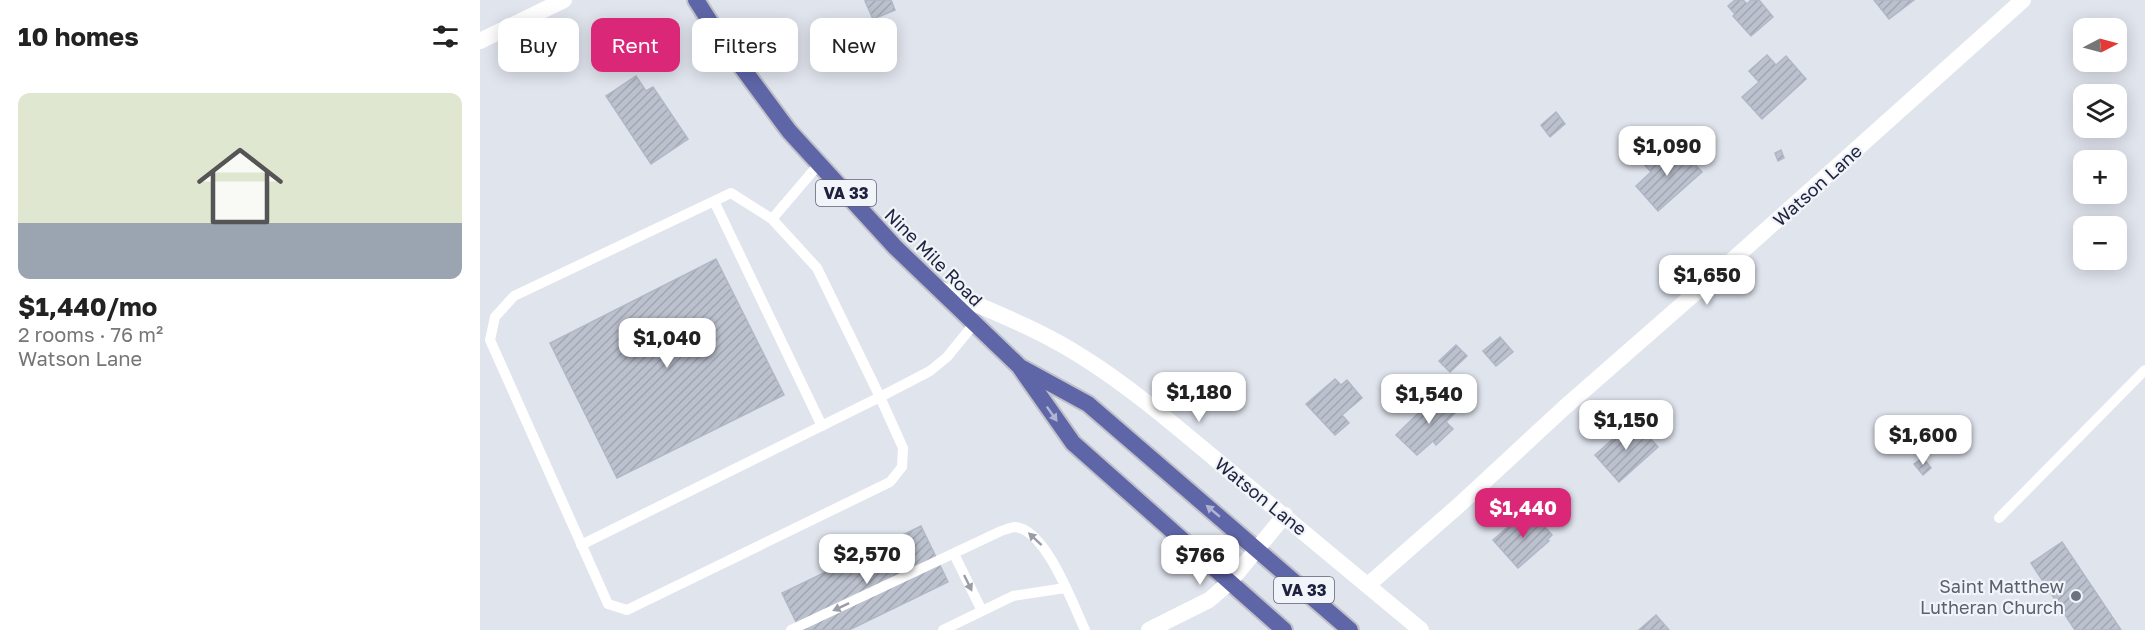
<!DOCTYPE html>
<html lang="en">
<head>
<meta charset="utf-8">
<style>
	:root { --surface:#fff; --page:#f2f2f2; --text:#222; --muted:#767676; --line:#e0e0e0; --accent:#db2777 }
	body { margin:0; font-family:"Golos Text",sans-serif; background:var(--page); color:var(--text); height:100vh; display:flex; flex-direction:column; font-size:22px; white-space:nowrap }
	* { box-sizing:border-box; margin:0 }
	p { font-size:20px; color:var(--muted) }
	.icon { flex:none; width:33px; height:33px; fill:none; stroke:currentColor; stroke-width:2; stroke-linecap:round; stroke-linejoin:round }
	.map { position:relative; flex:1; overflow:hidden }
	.drawer { display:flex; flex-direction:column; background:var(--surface); width:480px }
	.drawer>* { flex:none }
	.guide { position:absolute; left:18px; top:18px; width:570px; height:54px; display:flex; gap:12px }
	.needle { width:39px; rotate:84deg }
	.buttons { position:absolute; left:1593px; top:18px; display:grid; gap:12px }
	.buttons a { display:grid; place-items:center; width:54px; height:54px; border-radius:12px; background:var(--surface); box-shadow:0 3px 15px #0003; font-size:30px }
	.price { position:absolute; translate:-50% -51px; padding:0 14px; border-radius:12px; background:#fff; color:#222; font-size:20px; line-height:39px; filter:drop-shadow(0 2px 3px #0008) }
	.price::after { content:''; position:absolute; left:50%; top:36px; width:18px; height:14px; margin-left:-9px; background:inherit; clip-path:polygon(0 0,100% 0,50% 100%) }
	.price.on { background:var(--accent); color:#fff }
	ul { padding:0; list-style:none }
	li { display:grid; align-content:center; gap:12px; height:318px; padding:0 18px }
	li+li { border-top:2px solid var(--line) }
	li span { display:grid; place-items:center; height:186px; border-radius:12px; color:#555 }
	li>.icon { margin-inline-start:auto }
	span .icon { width:108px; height:108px; fill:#fffc; stroke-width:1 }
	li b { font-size:26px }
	h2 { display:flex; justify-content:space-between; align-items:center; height:72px; padding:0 18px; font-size:26px }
	.tag { padding:0 21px; border-radius:12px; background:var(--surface); box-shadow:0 3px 15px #0003; font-size:21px; line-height:54px }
	.tag.on { background:var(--accent); color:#fff }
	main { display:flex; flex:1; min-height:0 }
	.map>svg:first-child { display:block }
</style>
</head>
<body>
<main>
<section class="drawer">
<h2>10 homes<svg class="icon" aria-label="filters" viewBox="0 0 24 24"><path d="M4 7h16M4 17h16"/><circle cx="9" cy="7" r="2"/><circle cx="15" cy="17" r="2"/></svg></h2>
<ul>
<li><span style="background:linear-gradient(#dfe7d0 70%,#9aa5b1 0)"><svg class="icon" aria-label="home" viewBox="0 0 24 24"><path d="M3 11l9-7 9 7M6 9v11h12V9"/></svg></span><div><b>$1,440/mo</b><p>2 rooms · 76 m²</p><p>Watson Lane</p></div></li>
</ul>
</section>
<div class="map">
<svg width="1665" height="630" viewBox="0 0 1665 630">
	<defs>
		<pattern id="building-hatch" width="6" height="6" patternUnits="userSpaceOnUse" patternTransform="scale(1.5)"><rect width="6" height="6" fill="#bcc1ce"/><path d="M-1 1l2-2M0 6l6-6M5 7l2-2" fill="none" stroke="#a1a6b2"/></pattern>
	</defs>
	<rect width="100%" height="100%" fill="#e0e4ed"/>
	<path fill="url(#building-hatch)" stroke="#b1b7c7" stroke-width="1.5" d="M388 0H411L415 10 393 19 385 1Z
		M1255 0H1263L1267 4 1271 0H1279L1293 17 1271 36 1253 16 1255 14 1248 6Z
		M1394 0H1434L1409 19Z
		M1287 55 1296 65 1306 56 1326 79 1282 119 1262 97 1279 82 1269 71Z
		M156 76 166 91 173 87 208 139 171 164 126 96Z
		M1076 112 1085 124 1070 137 1061 125Z
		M1199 147 1222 172 1178 211 1156 186 1171 172 1161 161 1171 152 1181 163Z
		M1301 150 1304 158 1298 161 1295 153Z
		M236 259 304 395 137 478 70 343Z
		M1020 337 1033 352 1016 366 1003 351Z
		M976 345 987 356 970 372 959 361Z
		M855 379 861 385 867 380 882 398 862 415 869 423 855 435 826 404Z
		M964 394 979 409 966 422 973 429 956 445 953 441 937 455 916 435 948 404 950 407Z
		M1154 420 1178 447 1139 482 1115 455Z
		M1443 458 1451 468 1443 475 1434 464Z
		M1044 513 1052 522 1057 518 1072 535 1067 540 1069 541 1038 568 1013 540Z
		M441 526 468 582 369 630H320L302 593Z
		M1582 542 1641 630H1595L1551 563Z
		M1176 615 1189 630H1159Z"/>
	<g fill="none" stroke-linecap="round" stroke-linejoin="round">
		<defs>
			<path id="primary" d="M216 0 241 39 309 131 415 247 539 366 593 443 804 630
				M542 368 608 404 870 630"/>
		</defs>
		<use href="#primary" stroke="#c0c1c9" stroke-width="20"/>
		<path stroke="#fff" stroke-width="10" d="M339 164 292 219 251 193 34 296 15 317 10 340 128 604 147 610 410 482 422 467 423 448 400 397 450 371 467 357 494 324
			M234 201 342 426
			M1519 518 1665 370
			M101 545 400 397 337 268 292 219
			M474 554 502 611
			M311 630 521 531C525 530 531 527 535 527 566 529 593 605 605 630
			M463 630 533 596 585 588"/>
		<path stroke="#fff" stroke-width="16" d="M0 41 84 0
			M460 289C509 310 559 329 604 358 650 387 692 423 734 458 803 515 872 572 941 630
			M888 585 978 506 1085 407 1230 280 1543 0
			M669 630 729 600 749 583 805 515"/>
		<use href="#primary" stroke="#5f66a8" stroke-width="16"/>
	</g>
	<defs><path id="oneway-solid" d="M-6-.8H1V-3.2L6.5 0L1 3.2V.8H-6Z" transform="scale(1.5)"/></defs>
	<g fill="#afb4d5">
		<use href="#oneway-solid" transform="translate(572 414) rotate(55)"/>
		<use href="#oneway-solid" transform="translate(733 511) rotate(-140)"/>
	</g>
	<g fill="#9a9ca9">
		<use href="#oneway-solid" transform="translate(555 539) rotate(-137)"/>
		<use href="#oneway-solid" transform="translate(488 583) rotate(64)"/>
		<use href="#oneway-solid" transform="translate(361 607) rotate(155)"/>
	</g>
	<circle fill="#6b7280" stroke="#f1f4f9" stroke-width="2" cx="1596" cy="596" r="6"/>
	<g text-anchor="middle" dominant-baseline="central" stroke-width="4.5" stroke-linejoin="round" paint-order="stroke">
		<g fill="#f1f4f9" stroke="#5d6177" stroke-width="1.5">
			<rect x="336" y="180" width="60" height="26" rx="4.5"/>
			<rect x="794" y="577" width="60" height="26" rx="4.5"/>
		</g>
		<g font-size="16" font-weight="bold" fill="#1e223f">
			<text x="366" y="193">VA 33</text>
			<text x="824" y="590">VA 33</text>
		</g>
		<g font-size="18" fill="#1e223f" stroke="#f1f4f9">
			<text transform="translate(1337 185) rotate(-42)">Watson Lane</text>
			<text transform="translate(454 257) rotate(45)">Nine Mile Road</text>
			<text transform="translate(781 496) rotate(39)">Watson Lane</text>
		</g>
		<g font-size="18" fill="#5b616d" stroke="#f1f4f9" text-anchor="end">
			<text x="1584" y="586">Saint Matthew<tspan x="1584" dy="21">Lutheran Church</tspan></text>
		</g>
	</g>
</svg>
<div class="buttons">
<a><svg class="needle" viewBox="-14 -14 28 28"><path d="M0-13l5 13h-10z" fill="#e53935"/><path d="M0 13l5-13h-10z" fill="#767676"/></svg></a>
<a><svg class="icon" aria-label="layers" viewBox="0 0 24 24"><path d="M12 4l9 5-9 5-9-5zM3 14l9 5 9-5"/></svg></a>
<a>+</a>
<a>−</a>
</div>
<b class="price" style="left:1187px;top:177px">$1,090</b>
<b class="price" style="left:1227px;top:306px">$1,650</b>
<b class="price" style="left:187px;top:369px">$1,040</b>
<b class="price" style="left:719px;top:423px">$1,180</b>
<b class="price" style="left:949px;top:425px">$1,540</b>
<b class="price" style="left:1146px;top:451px">$1,150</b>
<b class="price" style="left:1443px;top:466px">$1,600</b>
<b class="price on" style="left:1043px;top:539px">$1,440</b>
<b class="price" style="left:387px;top:585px">$2,570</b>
<b class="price" style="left:720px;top:586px">$766</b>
<div class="guide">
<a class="tag">Buy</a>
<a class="tag on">Rent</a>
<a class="tag">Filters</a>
<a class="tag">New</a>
</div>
</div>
</main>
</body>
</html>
